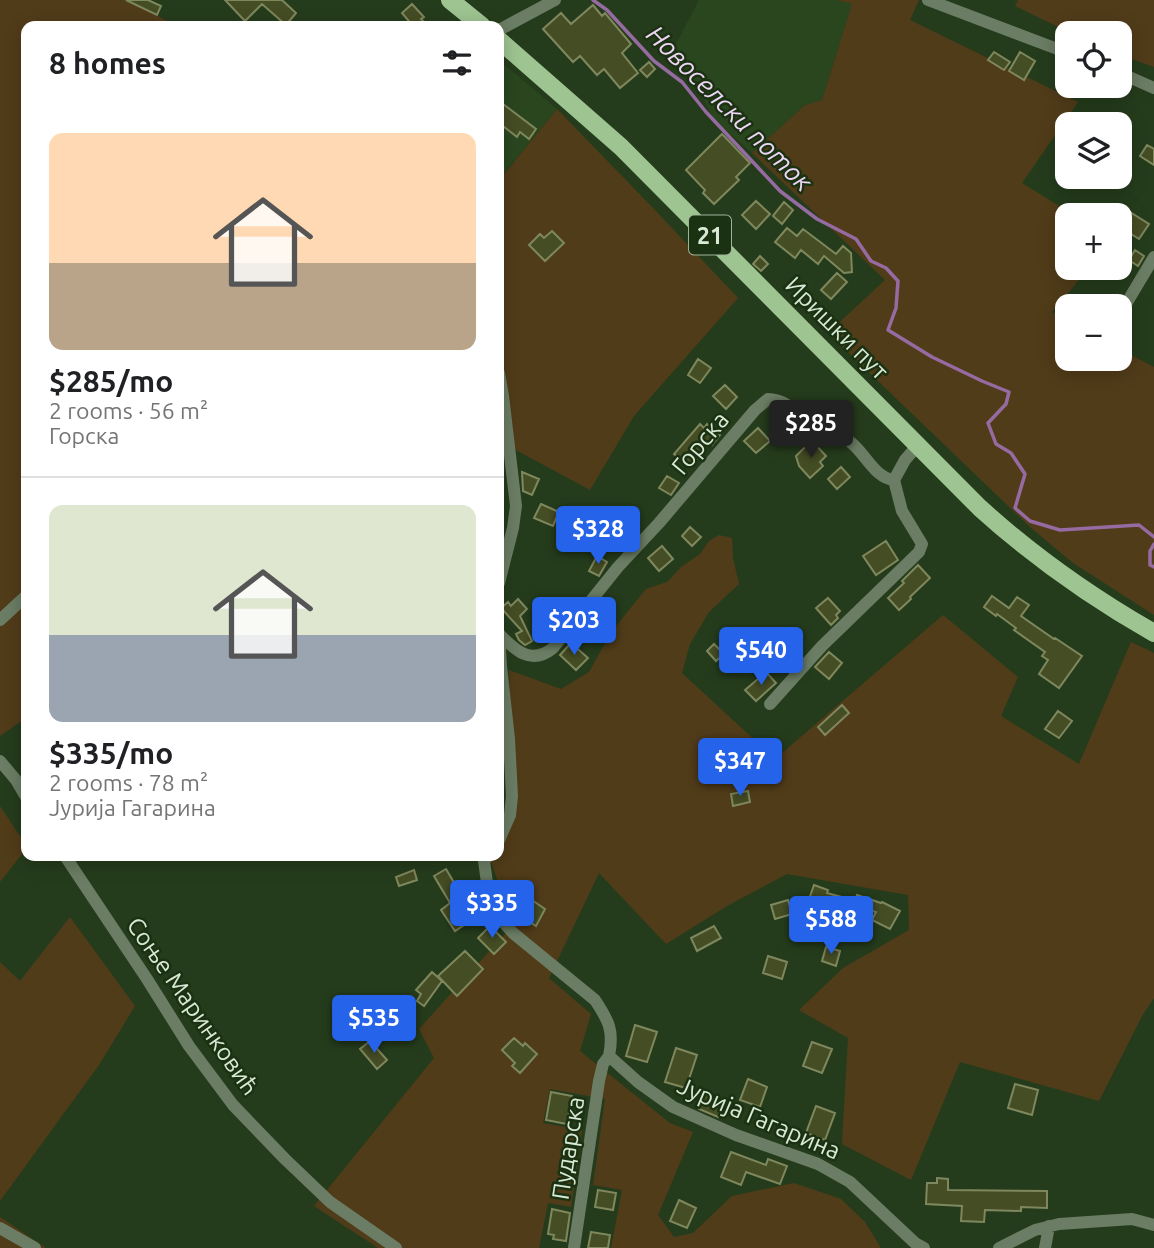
<!DOCTYPE html>
<html lang="en">
<head>
<meta charset="utf-8">
<style>
	:root { --surface:#fff; --page:#f2f2f2; --text:#202124; --muted:#757577; --line:#e0e0e0; --accent:#2563eb }
	body { margin:0; font-family:Ubuntu,sans-serif; background:var(--page); color:var(--text); height:100vh; display:flex; flex-direction:column; font-size:26px; white-space:nowrap }
	* { box-sizing:border-box; margin:0 }
	p { font-size:23px; color:var(--muted) }
	.icon { flex:none; width:38px; height:38px; fill:none; stroke:currentColor; stroke-width:2; stroke-linecap:round; stroke-linejoin:round }
	.map { position:relative; flex:1; overflow:hidden }
	.panel { position:absolute; left:21px; top:21px; width:483px; height:840px; display:flex; flex-direction:column; background:var(--surface); border-radius:14px; box-shadow:0 4px 18px #0003 }
	.panel>* { flex:none }
	.buttons { position:absolute; left:1055px; top:21px; display:grid; gap:14px }
	.buttons a { display:grid; place-items:center; width:77px; height:77px; border-radius:14px; background:var(--surface); box-shadow:0 4px 18px #0003; font-size:35px }
	.price { position:absolute; translate:-50% -60px; padding:0 16px; border-radius:7px; background:var(--accent); color:#fff; font-size:23px; line-height:46px; filter:drop-shadow(0 2px 4px #0008) }
	.price::after { content:''; position:absolute; left:50%; top:42px; width:21px; height:16px; margin-left:-10px; background:inherit; clip-path:polygon(0 0,100% 0,50% 100%) }
	.price.current { background:#222; color:#fff }
	ul { padding:0; list-style:none }
	li { display:grid; align-content:center; gap:14px; height:371px; padding:0 28px }
	li+li { border-top:2px solid var(--line) }
	li span { display:grid; place-items:center; height:217px; border-radius:14px; color:#555 }
	li>.icon { margin-inline-start:auto }
	span .icon { width:126px; height:126px; fill:#fffc; stroke-width:1 }
	li b { font-size:30px }
	h2 { display:flex; justify-content:space-between; align-items:center; height:84px; padding:0 28px; font-size:30px }
	.map>svg:first-child { display:block }
</style>
</head>
<body>
<div class="map">
<svg width="1154" height="1248" viewBox="0 0 1154 1248">
	<rect width="100%" height="100%" fill="#253c1c"/>
	<path fill="#2a461f" d="M699 0H837L852 4 822 100 805 105 752 153 715 120 674 48Z
		M499 60 557 109 504 173 499 169Z"/>
	<path fill="#513c19" d="M0 0H129L176 26H26V718L0 736Z
		M837 0H919L910 20 1078 102 1022 183 1074 215H1068V268H1089L1052 312 1067 321 1068 359H1120V349L1154 367V615L1073 563 1030 527 828 333 885 280 752 153 805 105 822 100 852 4Z
		M1018 0H1154V67L1120 55V33H1071L1015 6Z
		M557 109 653 208 738 298 634 416 590 490 514 449 499 354V169L505 173Z
		M719 535 732 538 733 558 739 584 709 612 690 644 682 673 775 759 943 615 1018 677 1001 716 1079 764 1131 642 1154 653V998L1142 1016 1099 1101 960 1062 911 1180 842 1144 848 1038 799 1010 843 968 909 930 908 895 787 874 727 906 666 944 599 873 549 978 591 1014 580 1051 670 1123 693 1132 658 1215 674 1237 693 1233 732 1196 794 1183 841 1199 865 1222 881 1248H611L622 1190 593 1185 605 1099 550 1089 543 1123 582 1130 571 1207 548 1203 539 1248H378L314 1206 434 1058 419 1029 513 925 489 856H499V814L515 808 509 670 561 689 589 672 612 631 646 589 667 582 681 567 700 554 709 541Z
		M0 806 26 845V849L0 882Z
		M70 917 135 1006 99 1065 0 1201V962L20 981Z
		M0 1217 46 1248H0Z"/>
	<g fill="none" stroke-linecap="round" stroke-linejoin="round">
		<path stroke="#956ba2" stroke-width="3.5" d="M593 0 607 10 654 61 682 82 706 112 780 191 817 219 856 239 871 261 886 268 898 281 896 308 888 330 932 357 982 381 1009 392 1006 404 988 423 996 444 1011 453 1025 474 1015 508 1030 521 1060 530 1139 525 1154 537
			M1154 544 1150 551V565L1154 567"/>
	</g>
	<path fill="#454d24" stroke="#7f875d" stroke-width="2" d="M126 0H148L161 6 157 15Z
		M225 0H282L296 13 286 25 262 4 245 21Z
		M412 4 424 17 421 19 428 26H413L402 13Z
		M593 5 602 16 605 13 631 44 622 53 638 73 620 88 604 69 597 75 580 56 573 62 543 29 561 13 571 24Z
		M994 52 1010 62 1004 70 988 60Z
		M1020 52 1035 61 1024 80 1009 71Z
		M649 62 655 69 647 77 640 70Z
		M499 101 536 129 529 139 520 132 517 137 499 123Z
		M722 134 750 163 736 177 739 180 714 204 703 193 705 190 686 170Z
		M1147 145 1154 149V165L1140 156Z
		M756 201 770 214 756 229 742 215Z
		M784 202 793 210 782 224 773 216Z
		M1130 212 1149 224 1139 239 1120 227Z
		M787 228 797 236 803 229 836 254 843 246 851 253 852 272 844 273 824 256 818 264 801 250 795 258 775 242Z
		M552 231 564 243 545 261 529 245 540 234 544 238Z
		M1135 250 1144 256 1138 266 1129 260Z
		M760 256 768 264 761 271 753 264Z
		M837 273 847 282 831 299 821 290Z
		M698 359 711 368 700 383 688 375Z
		M725 385 737 397 726 409 713 396Z
		M700 424 704 428 707 424 720 435 712 445 709 442 691 467 674 454Z
		M758 428 770 441 756 453 744 441Z
		M815 444 826 456 820 462 823 466 810 478 799 466 796 456 806 446 809 450Z
		M841 467 850 477 837 489 828 479Z
		M522 472 539 479 532 495 523 491Z
		M667 476 679 483 671 495 659 488Z
		M541 504 559 512 553 526 534 518Z
		M604 523 616 530 607 547 595 541Z
		M690 527 701 537 692 546 682 536Z
		M886 541 898 560 876 575 863 556Z
		M662 546 673 559 659 571 648 558Z
		M597 556 607 562 599 576 589 571Z
		M918 565 930 578 910 597 911 599 899 610 888 598 904 583 902 581Z
		M992 596 1009 608 1017 597 1029 605 1021 616 1054 639 1055 638 1082 656 1059 688 1039 674 1048 660 1042 656 1045 652 1014 630 1016 628 997 614 996 616 984 607Z
		M828 598 840 611 836 615 838 618 831 625 816 608Z
		M518 599 527 609 520 616 532 641 525 645 519 640 516 634 522 631 501 608 508 602 511 606Z
		M571 643 588 658 576 670 560 655Z
		M714 644 724 654 716 661 707 651Z
		M829 652 842 663 829 679 815 667Z
		M766 672 776 683 756 701 745 690Z
		M842 705 849 713 825 735 818 727Z
		M1058 711 1072 721 1059 738 1045 729Z
		M748 791 750 802 733 806 731 794Z
		M446 869 462 896 472 889 478 898 472 902 477 913 468 919 470 921 455 931 441 910 450 903 434 876Z
		M414 870 417 880 399 886 396 877Z
		M814 885 828 890 827 893 849 899 844 913 808 902Z
		M857 895 881 903 882 902 900 911 890 929 872 920 876 912 854 905Z
		M532 900 545 909 536 926 521 916Z
		M788 900 792 914 775 919 771 905Z
		M490 926 506 942 494 954 478 938Z
		M714 926 721 938 697 951 691 938Z
		M826 947 840 951 836 966 822 961Z
		M465 951 483 969 457 996 438 976Z
		M768 956 787 962 782 979 763 973Z
		M432 972 442 981 424 1006 417 1001 421 994 416 990Z
		M388 1007 401 1023 388 1034 385 1031 382 1033 371 1021Z
		M635 1025 657 1032 647 1062 626 1056Z
		M514 1038 523 1046 525 1043 537 1054 520 1073 512 1066 515 1063 502 1050Z
		M370 1041 387 1060 377 1069 360 1049Z
		M812 1042 832 1049 822 1073 803 1066Z
		M676 1048 697 1055 686 1088 665 1082Z
		M748 1079 767 1087 760 1107 740 1100Z
		M1015 1084 1038 1090 1032 1115 1008 1108Z
		M551 1092 572 1096 567 1124 546 1120Z
		M705 1094 724 1101 718 1117 699 1109Z
		M816 1106 835 1113 825 1140 806 1133Z
		M731 1152 766 1165 768 1159 787 1166 780 1184 746 1172 741 1185 721 1177Z
		M937 1178 948 1179V1190L1047 1191V1208L1021 1207V1211L985 1210 984 1222 961 1221 962 1206 926 1204 927 1183H937Z
		M598 1190 616 1193 613 1210 595 1207Z
		M679 1200 696 1208 687 1228 670 1221Z
		M552 1209 570 1213 566 1241 553 1239 554 1235 548 1234Z
		M591 1232 610 1235 608 1248H588Z"/>
	<g fill="none" stroke-linecap="round" stroke-linejoin="round">
		<path stroke="#6b7d64" stroke-width="12" d="M928 0 1068 53
			M499 30 555 0
			M1120 73 1154 88
			M1120 314 1154 257
			M499 373 503 396 516 506 513 528 499 583
			M0 620 26 596
			M499 633 501 666 509 739 512 796 510 815 499 840
			M499 634C515 650 531 666 553 648L618 567 659 523 755 410 768 399C790 399 801 420 818 430 828 436 840 434 849 441 865 452 874 478 894 480L905 460 918 445
			M770 704 822 646 919 552 922 544 902 511 894 480
			M0 761 16 780 26 797
			M65 856 147 979 189 1046 233 1105 285 1159 330 1202 396 1248
			M488 856 484 861 488 890 496 913 501 920 513 933 595 1000C609 1021 614 1031 609 1056L638 1082 673 1107 736 1135 818 1164 850 1182 915 1243 924 1248
			M0 1228 35 1248
			M574 1248 599 1081 603 1064 609 1056
			M999 1248 1035 1230 1059 1224 1132 1219 1154 1225
			M1045 1248 1049 1226"/>
		<path stroke="#9ec491" stroke-width="18" d="M450 0 482 26
			M499 40 621 147 980 508C1033 556 1091 597 1154 633"/>
	</g>
	<g text-anchor="middle" dominant-baseline="central" stroke-width="5" stroke-linejoin="round" paint-order="stroke">
		<rect fill="#1b3212" stroke="#a1b29a" stroke-width="2" x="689" y="215.5" width="42" height="39" rx="5"/>
		<g font-size="23" font-weight="bold" fill="#dae9d5">
			<text x="710" y="235">21</text>
		</g>
		<g font-size="24" fill="#dae9d5" stroke="#1b3212">
			<text transform="translate(837 328) rotate(45)">Иришки пут</text>
			<text transform="translate(700 443) rotate(-50)">Горска</text>
			<text transform="translate(193 1006) rotate(55)">Соње Маринковић</text>
			<text transform="translate(759 1118) rotate(23)">Јурија Гагарина</text>
			<text transform="translate(568 1148) rotate(-81)">Пударска</text>
		</g>
		<g font-size="26" font-style="italic" fill="#efd7f7" stroke="#1b3212">
			<text transform="translate(730 108) rotate(45)">Новоселски поток</text>
		</g>
	</g>
</svg>
<div class="buttons">
<a><svg class="icon" aria-label="locate" viewBox="0 0 24 24"><circle cx="12" cy="12" r="6"/><path d="M12 2v4M12 18v4M2 12h4M18 12h4"/></svg></a>
<a><svg class="icon" aria-label="layers" viewBox="0 0 24 24"><path d="M12 4l9 5-9 5-9-5zM3 14l9 5 9-5"/></svg></a>
<a>+</a>
<a>−</a>
</div>
<b class="price current" style="left:811px;top:460px">$285</b>
<b class="price" style="left:598px;top:566px">$328</b>
<b class="price" style="left:574px;top:657px">$203</b>
<b class="price" style="left:761px;top:687px">$540</b>
<b class="price" style="left:740px;top:798px">$347</b>
<b class="price" style="left:492px;top:940px">$335</b>
<b class="price" style="left:831px;top:956px">$588</b>
<b class="price" style="left:374px;top:1055px">$535</b>
<section class="panel">
<h2>8 homes<svg class="icon" aria-label="filters" viewBox="0 0 24 24"><path d="M4 7h16M4 17h16"/><circle cx="9" cy="7" r="2"/><circle cx="15" cy="17" r="2"/></svg></h2>
<ul>
<li><span style="background:linear-gradient(#ffd9b3 60%,#b9a48a 0)"><svg class="icon" aria-label="home" viewBox="0 0 24 24"><path d="M3 11l9-7 9 7M6 9v11h12V9"/></svg></span><div><b>$285/mo</b><p>2 rooms · 56 m²</p><p>Горска</p></div></li>
<li><span style="background:linear-gradient(#dfe7d0 60%,#9aa5b1 0)"><svg class="icon" aria-label="home" viewBox="0 0 24 24"><path d="M3 11l9-7 9 7M6 9v11h12V9"/></svg></span><div><b>$335/mo</b><p>2 rooms · 78 m²</p><p>Јурија Гагарина</p></div></li>
</ul>
</section>
</div>
</body>
</html>
